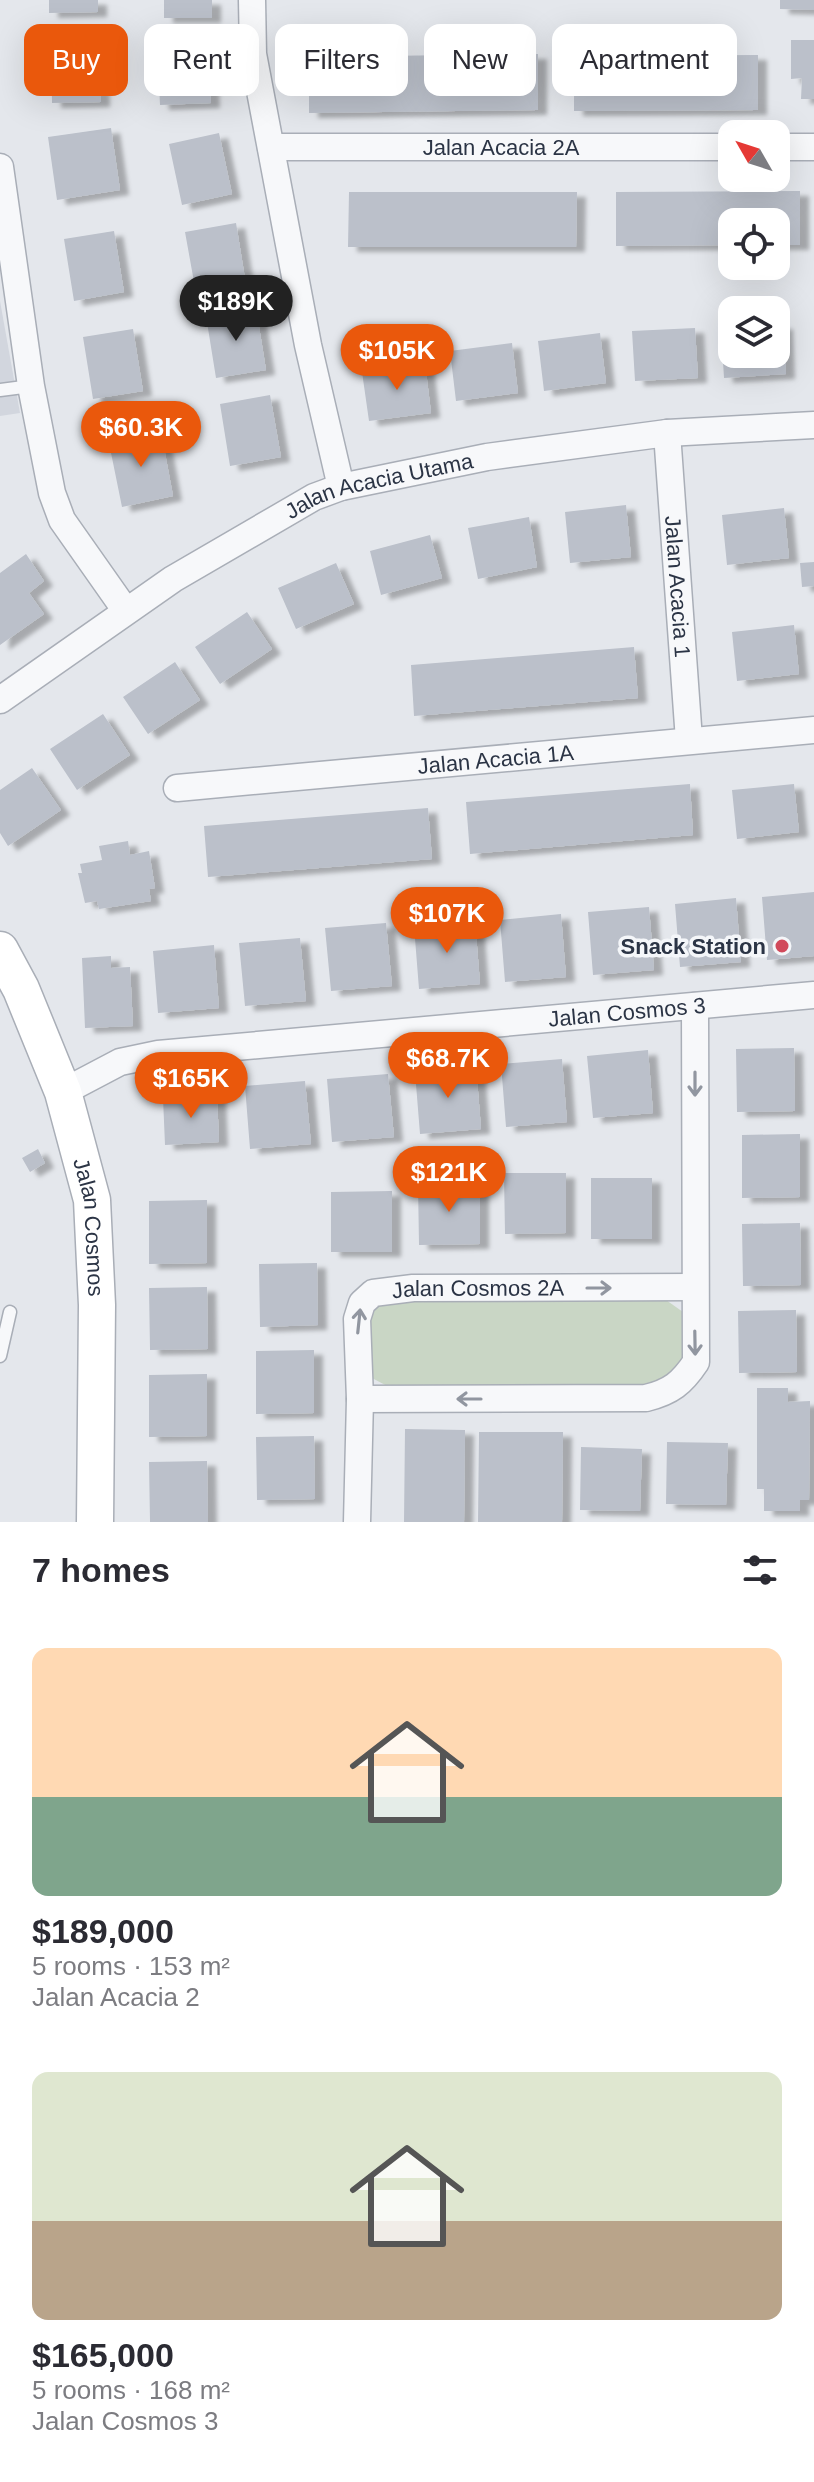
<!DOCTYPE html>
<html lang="en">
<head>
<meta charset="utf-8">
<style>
	:root { --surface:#fff; --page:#f7f7f7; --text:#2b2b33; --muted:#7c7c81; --accent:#ea580c }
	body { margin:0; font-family:Arial,sans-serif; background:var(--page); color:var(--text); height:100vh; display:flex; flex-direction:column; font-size:30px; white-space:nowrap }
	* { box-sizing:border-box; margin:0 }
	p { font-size:26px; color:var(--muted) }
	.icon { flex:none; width:44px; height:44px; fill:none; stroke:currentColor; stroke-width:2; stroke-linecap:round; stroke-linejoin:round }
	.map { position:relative; height:1522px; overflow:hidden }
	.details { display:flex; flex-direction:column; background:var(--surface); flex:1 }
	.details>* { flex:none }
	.guide { position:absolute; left:24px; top:24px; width:766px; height:72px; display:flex; gap:16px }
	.needle { width:52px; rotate:309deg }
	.tools { position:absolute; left:718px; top:120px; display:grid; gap:16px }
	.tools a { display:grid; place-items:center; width:72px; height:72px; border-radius:16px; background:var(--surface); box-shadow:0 8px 32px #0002; font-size:40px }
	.price { position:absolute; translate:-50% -68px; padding:0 18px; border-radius:28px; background:var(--accent); color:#fff; font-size:26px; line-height:52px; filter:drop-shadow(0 2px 4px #0008) }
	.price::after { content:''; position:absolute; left:50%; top:48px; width:24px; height:18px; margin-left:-12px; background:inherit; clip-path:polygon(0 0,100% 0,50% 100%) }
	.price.active { background:#222; color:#fff }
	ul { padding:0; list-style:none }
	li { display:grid; align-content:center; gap:16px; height:424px; padding:0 32px }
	li span { display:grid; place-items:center; height:248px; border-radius:16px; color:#555 }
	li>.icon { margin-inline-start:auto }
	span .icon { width:144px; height:144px; fill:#fffc; stroke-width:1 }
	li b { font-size:34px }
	h2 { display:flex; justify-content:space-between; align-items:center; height:96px; padding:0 32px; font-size:34px }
	.pill { padding:0 28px; border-radius:16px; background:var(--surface); box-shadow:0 8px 32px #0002; font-size:28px; line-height:72px }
	.pill.active { background:var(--accent); color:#fff }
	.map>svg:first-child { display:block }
</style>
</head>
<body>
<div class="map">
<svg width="814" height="1522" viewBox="0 0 814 1522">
	<defs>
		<filter id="shadow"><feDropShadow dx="9" dy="5" stdDeviation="2" flood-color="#0004"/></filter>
	</defs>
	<rect width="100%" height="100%" fill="#e4e7ec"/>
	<path fill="#d2d6de" d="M0 301 20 413 0 416Z"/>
	<path fill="#c9d6c5" d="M409 1294 666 1300 683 1312 685 1365 643 1391 389 1387 372 1378 368 1311 389 1296Z"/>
	<path fill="#bbc0ca" filter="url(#shadow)" d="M49 0H98V12L49 13Z
		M164 0H212V18H164Z
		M780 0H814V10L780 9Z
		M208 40 211 103 160 105 157 42Z
		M791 40H814V99H801L802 78 791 79Z
		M100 41 101 102 52 103 51 42Z
		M538 54V110L309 113V57Z
		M758 55V110L574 111V56Z
		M111 128 120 190 57 200 48 137Z
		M219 133 232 194 182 205 169 144Z
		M800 191V245H776V222H732V245L616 246V192Z
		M349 192H577L576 247H348Z
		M236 223 246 285 196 293 185 232Z
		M114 231 124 292 74 301 64 239Z
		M256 308 266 370 216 378 206 316Z
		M784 324 786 374 724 378 721 328 732 327V354H776V325Z
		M695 328 698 378 635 381 632 331Z
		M133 329 143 391 93 399 83 337Z
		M600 333 606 383 544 391 538 341Z
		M512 343 518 393 456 401 450 351Z
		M425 363 431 413 369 421 362 372Z
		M270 395 281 457 230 466 220 404Z
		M161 432 173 496 122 507 109 443Z
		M626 505 631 557 570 563 565 512Z
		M784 508 789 558 727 565 722 515Z
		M529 517 537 567 478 579 468 528Z
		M430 535 442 578 381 595 370 551Z
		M26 554 44 581 29 593 44 614 0 645V573Z
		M814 562V586L802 587 800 563Z
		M336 563 354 604 296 629 278 588Z
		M247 612 272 649 220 684 195 647Z
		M794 625 799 674 737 681 732 632Z
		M634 647 638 698 414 716 411 665Z
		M175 662 200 700 148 734 123 697Z
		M103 714 130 755 77 790 50 749Z
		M32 768 61 810 8 846 0 833V790Z
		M690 784 693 835 470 854 466 802Z
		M794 784 799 832 737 839 732 790Z
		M428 808 432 859 208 877 204 826Z
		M128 841 130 855 149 851 155 888 149 889 151 901 99 909 97 901 85 903 78 873H82L80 864 102 860 99 846Z
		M814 892V956L767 960 762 897Z
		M736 898 741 962 680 967 675 904Z
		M649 907 654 970 593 975 588 912Z
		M561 914 566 977 505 982 500 920Z
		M475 921 480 984 419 989 414 926Z
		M386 923 392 986 331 991 325 928Z
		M300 938 306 1001 245 1006 239 943Z
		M214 945 219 1008 158 1013 153 951Z
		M111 956V968L130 967 133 1026 85 1028 82 958Z
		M794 1048 795 1111 737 1112 736 1049Z
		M648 1050 653 1113 593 1118 587 1056Z
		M562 1059 567 1122 506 1127 501 1064Z
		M476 1066 481 1129 420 1134 415 1072Z
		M388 1074 394 1137 332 1142 327 1079Z
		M305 1081 311 1144 250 1149 245 1086Z
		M217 1095 219 1142 165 1145 163 1098Z
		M800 1134V1197L742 1198V1135Z
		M38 1149 45 1163 30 1172 22 1158Z
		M504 1173H566V1233L505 1234Z
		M591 1178H652V1239H591Z
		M480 1183V1244L419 1245 418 1184Z
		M392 1191V1252H331V1192Z
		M207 1200V1263L149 1264V1201Z
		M800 1223 801 1285 743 1286 742 1224Z
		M317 1263 318 1325 260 1327 259 1264Z
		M207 1287 208 1349 150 1350 149 1288Z
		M796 1310 797 1372 739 1373 738 1311Z
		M314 1350V1413L256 1414V1351Z
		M207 1374V1436L149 1437V1375Z
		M757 1388H788V1402L810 1401 809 1500H800V1511H764V1489H757Z
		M405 1429 465 1430 464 1522H404Z
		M479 1432H563L562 1522H478Z
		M314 1436 315 1499 257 1500 256 1437Z
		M667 1442 728 1443 726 1505 666 1504Z
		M581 1447 642 1449 640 1511 580 1510Z
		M207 1461 208 1522H150L149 1462Z"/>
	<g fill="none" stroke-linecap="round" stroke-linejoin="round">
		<defs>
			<path id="lane" d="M0 390 31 386
				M0 1356 10 1312"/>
			<g id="street">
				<path d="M252 0 253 54 308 345 341 487"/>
				<path id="s1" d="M271 147H732"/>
				<path d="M776 147H814"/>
				<path d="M0 167 31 386 52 493 62 520 126 611"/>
				<path id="s2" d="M667 433 689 740"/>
				<path id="s3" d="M0 700 173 579 314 497 341 487 487 457 667 433 814 425"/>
				<path id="s4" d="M177 788 814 730"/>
				<path id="s5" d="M63 1092 120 1062 158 1054 814 995"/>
				<path d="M360 1399 646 1398C671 1392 682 1383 696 1362L695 1006"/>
				<path id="s6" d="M357 1522 360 1399 357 1319 362 1303 373 1293 413 1288 694 1287"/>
			</g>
			<g id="secondary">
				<path id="s7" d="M0 950 21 989 63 1092 92 1200 97 1305 95 1522"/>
			</g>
		</defs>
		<use href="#lane" stroke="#a9aeb7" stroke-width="15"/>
		<use href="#street" stroke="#a9aeb7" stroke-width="29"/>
		<use href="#secondary" stroke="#a9aeb7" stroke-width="39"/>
		<use href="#lane" stroke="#f7f8fa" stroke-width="12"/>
		<use href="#street" stroke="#f7f8fa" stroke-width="26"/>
		<use href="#secondary" stroke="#fff" stroke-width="36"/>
	</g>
	<defs><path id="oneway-shaft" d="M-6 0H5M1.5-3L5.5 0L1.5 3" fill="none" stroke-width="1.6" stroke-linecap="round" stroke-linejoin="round" transform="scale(2)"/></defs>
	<g stroke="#9196a0">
		<use href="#oneway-shaft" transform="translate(695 1084) rotate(90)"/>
		<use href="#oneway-shaft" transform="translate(599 1288)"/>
		<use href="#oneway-shaft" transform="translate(359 1321) rotate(-84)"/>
		<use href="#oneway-shaft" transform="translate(695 1343) rotate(89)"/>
		<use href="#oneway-shaft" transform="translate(469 1399) rotate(180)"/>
	</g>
	<circle fill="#d1495b" stroke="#f4f6f9" stroke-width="3" cx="782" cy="946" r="8"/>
	<g text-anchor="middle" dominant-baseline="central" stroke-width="7" stroke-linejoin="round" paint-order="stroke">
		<g font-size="22" fill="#2b3445" stroke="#f4f6f9">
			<text stroke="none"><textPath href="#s1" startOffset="230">Jalan Acacia 2A</textPath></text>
			<text stroke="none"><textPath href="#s3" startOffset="440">Jalan Acacia Utama</textPath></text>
			<text stroke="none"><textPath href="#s2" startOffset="154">Jalan Acacia 1</textPath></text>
			<text stroke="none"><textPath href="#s4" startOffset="320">Jalan Acacia 1A</textPath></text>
			<text stroke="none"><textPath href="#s5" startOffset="574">Jalan Cosmos 3</textPath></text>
			<text stroke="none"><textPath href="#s7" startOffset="294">Jalan Cosmos</textPath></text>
			<text stroke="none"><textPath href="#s6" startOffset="340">Jalan Cosmos 2A</textPath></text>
		</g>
		<g font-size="22" font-weight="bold" fill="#2b3445" stroke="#f4f6f9" text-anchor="end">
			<text x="766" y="946">Snack Station</text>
		</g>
	</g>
</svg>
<div class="tools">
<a><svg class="needle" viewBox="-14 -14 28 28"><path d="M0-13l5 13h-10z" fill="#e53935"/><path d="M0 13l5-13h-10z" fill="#7c7c81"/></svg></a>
<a><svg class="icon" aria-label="locate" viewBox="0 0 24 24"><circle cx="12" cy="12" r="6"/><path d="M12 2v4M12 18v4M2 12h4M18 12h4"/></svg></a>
<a><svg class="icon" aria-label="layers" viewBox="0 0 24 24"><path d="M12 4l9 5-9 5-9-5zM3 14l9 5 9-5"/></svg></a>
</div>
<b class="price active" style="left:236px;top:343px">$189K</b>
<b class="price" style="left:397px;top:392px">$105K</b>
<b class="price" style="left:141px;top:469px">$60.3K</b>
<b class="price" style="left:447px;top:955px">$107K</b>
<b class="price" style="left:448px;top:1100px">$68.7K</b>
<b class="price" style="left:191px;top:1120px">$165K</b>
<b class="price" style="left:449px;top:1214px">$121K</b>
<div class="guide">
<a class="pill active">Buy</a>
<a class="pill">Rent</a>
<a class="pill">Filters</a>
<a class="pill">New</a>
<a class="pill">Apartment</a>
</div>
</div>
<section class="details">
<h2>7 homes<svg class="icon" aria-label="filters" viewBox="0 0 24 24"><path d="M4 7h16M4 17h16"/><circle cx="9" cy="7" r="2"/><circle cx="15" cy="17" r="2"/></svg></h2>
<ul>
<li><span style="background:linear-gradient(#ffd9b3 60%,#7fa58c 0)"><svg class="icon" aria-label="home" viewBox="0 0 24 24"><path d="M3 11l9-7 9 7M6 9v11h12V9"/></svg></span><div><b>$189,000</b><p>5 rooms · 153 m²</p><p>Jalan Acacia 2</p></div></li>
<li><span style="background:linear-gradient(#dfe7d0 60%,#b9a48a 0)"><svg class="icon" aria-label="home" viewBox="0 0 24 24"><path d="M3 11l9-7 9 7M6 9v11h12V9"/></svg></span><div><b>$165,000</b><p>5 rooms · 168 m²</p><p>Jalan Cosmos 3</p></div></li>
</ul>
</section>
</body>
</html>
